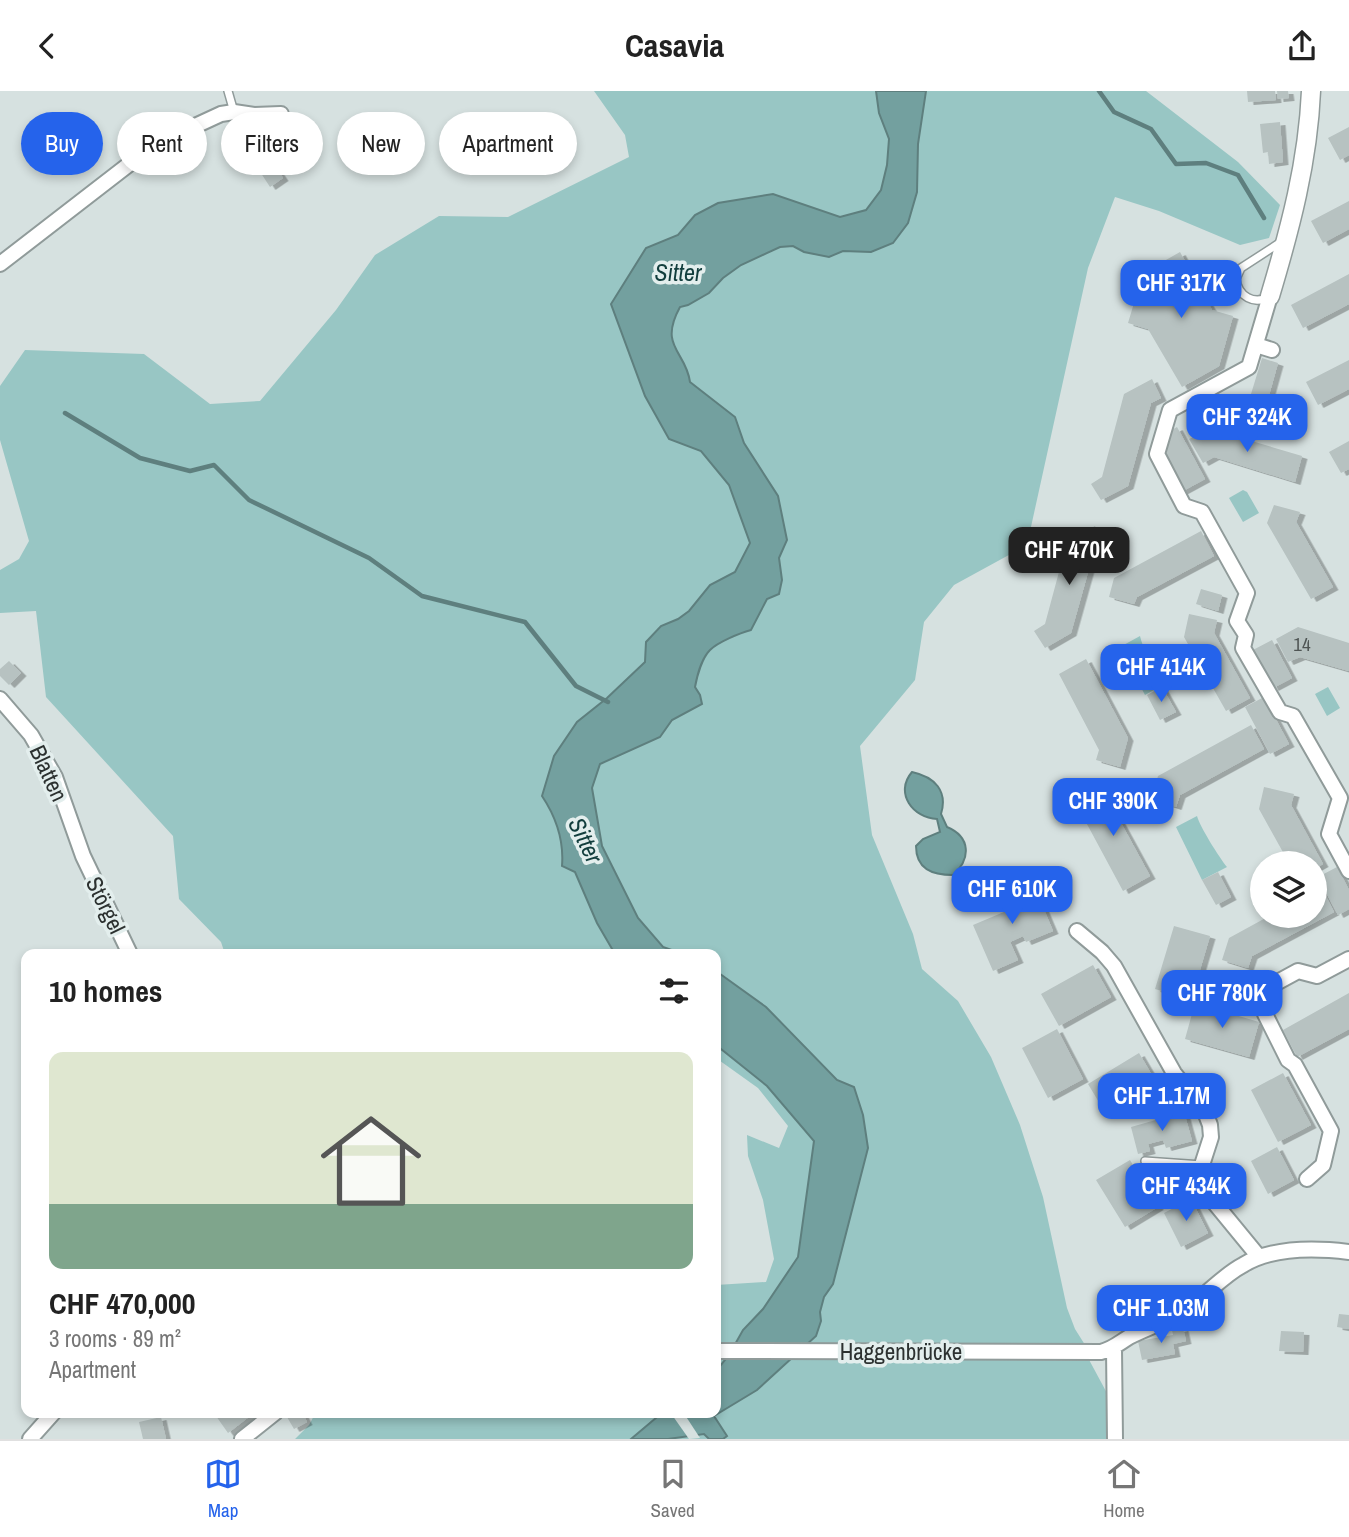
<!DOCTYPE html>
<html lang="en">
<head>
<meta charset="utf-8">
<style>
	:root { --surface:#fff; --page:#f2f2f2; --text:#222; --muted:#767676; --line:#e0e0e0; --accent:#2563eb }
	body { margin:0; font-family:"Archivo Narrow",sans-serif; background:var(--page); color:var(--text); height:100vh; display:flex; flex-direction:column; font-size:26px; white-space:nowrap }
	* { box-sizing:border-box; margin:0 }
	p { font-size:23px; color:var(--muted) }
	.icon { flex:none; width:38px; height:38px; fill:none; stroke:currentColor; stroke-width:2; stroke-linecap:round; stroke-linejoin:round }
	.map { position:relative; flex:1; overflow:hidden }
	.drawer { position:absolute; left:21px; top:858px; width:700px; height:469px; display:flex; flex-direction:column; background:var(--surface); border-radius:14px; box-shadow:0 4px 10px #0003 }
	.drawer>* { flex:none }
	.top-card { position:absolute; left:21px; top:21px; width:700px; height:63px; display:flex; gap:14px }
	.buttons { position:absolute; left:1250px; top:760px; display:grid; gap:14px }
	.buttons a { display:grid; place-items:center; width:77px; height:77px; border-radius:50%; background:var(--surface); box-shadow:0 4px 10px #0003; font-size:35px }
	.price { position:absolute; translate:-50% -60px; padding:0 16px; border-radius:14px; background:var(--accent); color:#fff; font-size:23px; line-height:46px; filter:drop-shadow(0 2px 4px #0008) }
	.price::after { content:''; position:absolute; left:50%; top:42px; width:21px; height:16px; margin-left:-10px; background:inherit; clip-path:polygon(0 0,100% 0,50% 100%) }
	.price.current { background:#222; color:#fff }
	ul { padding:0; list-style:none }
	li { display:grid; align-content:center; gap:14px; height:371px; padding:0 28px }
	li+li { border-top:2px solid var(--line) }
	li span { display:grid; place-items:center; height:217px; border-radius:14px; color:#555 }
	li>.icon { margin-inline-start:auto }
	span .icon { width:126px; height:126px; fill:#fffc; stroke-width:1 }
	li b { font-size:30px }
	h2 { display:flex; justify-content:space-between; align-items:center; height:84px; padding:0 28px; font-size:30px }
	.tag { padding:0 24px; border-radius:32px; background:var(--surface); box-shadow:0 4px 10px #0003; font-size:24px; line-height:63px }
	.tag.current { background:var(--accent); color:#fff }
	header { display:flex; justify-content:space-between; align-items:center; height:91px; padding:0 28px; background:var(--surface); font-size:32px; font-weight:800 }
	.dock { display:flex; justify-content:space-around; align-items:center; height:98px; border-top:2px solid var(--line); background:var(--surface); font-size:19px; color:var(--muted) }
	.dock a { display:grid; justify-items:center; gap:4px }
	.dock .current { color:var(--accent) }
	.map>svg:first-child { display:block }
</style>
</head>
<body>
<header><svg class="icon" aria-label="back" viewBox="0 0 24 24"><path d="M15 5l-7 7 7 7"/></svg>Casavia<svg class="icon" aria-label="share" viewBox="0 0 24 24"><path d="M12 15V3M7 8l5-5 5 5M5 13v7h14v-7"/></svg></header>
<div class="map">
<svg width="1349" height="1348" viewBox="0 0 1349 1348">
	<defs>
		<filter id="shadow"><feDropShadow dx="5.5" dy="3" stdDeviation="0" flood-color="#0004"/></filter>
	</defs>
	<rect width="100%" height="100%" fill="#d6e1e0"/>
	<path fill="#98c6c4" d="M594 0H1146L1238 71 1280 114 1269 147 1240 154 1159 120 1115 106 1088 177 1027 454 954 494 924 531 915 589 860 655 872 744 913 843 922 878 958 910 991 966 1020 1034 1043 1106 1067 1217 1075 1238 1087 1257V1265L1108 1304 1109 1348H295L309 1334 316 1321H716V1194L766 1191 774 1168 763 1109 748 1065 747 1044 779 1057 788 1035 758 997 716 967V863H225L221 851 179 808 173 745 46 606 36 520 0 522V479L19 468 29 450 0 349V295L25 259 144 263 210 313 260 310 336 219 375 164 439 125 508 126 629 66 625 44Z
		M1243 399 1247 401 1259 422 1243 431 1229 407Z
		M1140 545C1143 558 1150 570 1159 580L1158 591 1161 595 1145 604 1120 556Z
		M1328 596 1340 617 1327 625 1315 603Z
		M1197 725C1200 736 1219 766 1227 776L1202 789 1176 736Z"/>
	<path fill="#73a09f" stroke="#5e7f7e" stroke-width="2" d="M876 0H926L918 53 917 101 908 132 893 152 871 161 843 160 829 166 804 161 793 155 780 156 741 174 723 187 709 202 688 214 680 216C658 256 686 260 690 291L735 326 744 352 778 405 787 449 779 467 782 489 779 503 767 508 751 539C740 542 718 551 710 559 702 567 697 585 695 596L700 604 702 613 672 629 660 646 600 673 592 697 602 755 638 827 663 856 683 863H615L597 832 575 781 562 775C564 750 556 726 542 705L554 665 577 631 607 607 645 571 646 551 661 535 678 528 689 520 710 494 735 481 750 452 729 394 701 360 669 348 645 305 611 213 646 157 678 144 695 124 718 112 773 103 840 126 866 119 881 99 887 74 889 48 879 22Z
		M912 681C935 686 948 700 941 723L947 736C971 746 971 768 953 784 932 784 916 778 916 755L923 748 940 741 937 728C913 727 894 702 912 681Z
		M716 880 766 916 837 989 854 996 863 1024 868 1057 833 1193 824 1206 820 1221 821 1230 816 1245 757 1299 714 1325 727 1345 723 1348H709L704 1343 668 1348H631L663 1321H716V1280L729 1264 743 1239 763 1218 798 1166 814 1050 767 995 716 954Z"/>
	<path fill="#d6e1e0" d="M670 1321H683L700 1347 689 1348Z"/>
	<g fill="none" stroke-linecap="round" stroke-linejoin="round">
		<path stroke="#5e7f7e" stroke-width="4.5" d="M1099 0 1114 21 1151 38 1176 73 1206 72 1238 84 1264 127
			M65 322 140 367 190 380 214 374 249 409 369 467 422 505 525 531 576 595 608 611"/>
	</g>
	<path fill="#b7c2c1" filter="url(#shadow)" d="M1247 0H1275L1276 9 1248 11Z
		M1277 0H1288L1289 7 1278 8Z
		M1280 31 1283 71 1269 73 1268 61 1263 62 1260 33Z
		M1349 36V64L1340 69 1328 47Z
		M263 39 277 60 269 66 283 87 270 96 242 53Z
		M1349 110V138L1323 152 1311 130Z
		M1180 161 1212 219 1233 225 1219 275 1182 296 1148 238 1128 232 1143 182Z
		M1349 183V213L1303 237 1291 214Z
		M1262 267 1278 272 1268 308 1251 303Z
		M1349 269V298L1318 314 1306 291Z
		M1152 288 1161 307 1151 312 1128 395 1101 409 1091 393 1102 386 1124 303Z
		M1177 336 1205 388 1181 401 1161 363 1166 361 1163 356 1168 354 1165 349 1171 346 1168 341Z
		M1211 338 1302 365 1295 391 1214 366 1203 372 1189 348Z
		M1349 350V378L1341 382 1329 361Z
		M1274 414 1300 421 1296 431 1333 496 1311 508 1267 432Z
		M1095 435 1104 454 1094 460 1071 542 1045 557 1034 540 1045 533 1067 451Z
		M1201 440 1214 465 1137 506 1134 513 1109 506 1114 487Z
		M1201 498 1222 504 1218 520 1196 513Z
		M1189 523 1217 529 1214 542 1250 607 1226 620 1184 546Z
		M1298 536 1349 552V580L1300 566 1288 571 1276 548Z
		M1272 549 1292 587 1273 597 1253 559Z
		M1086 568 1128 647 1120 676 1096 669 1099 659 1059 583Z
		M9 570 21 582 9 594 0 585V578Z
		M1162 596 1176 621 1160 629 1147 604Z
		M1264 606 1289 653 1270 663 1245 616Z
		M1251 634 1264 658 1180 704 1176 716 1151 708 1158 685Z
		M1089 693 1112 700 1109 710 1150 785 1123 800 1081 722Z
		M1264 696 1294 703 1291 714 1323 773 1314 778V772H1289L1259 718Z
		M1337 776 1349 799V818L1338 824 1318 786Z
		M1218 781 1231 806 1216 814 1202 789Z
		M1025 788 1038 816 1042 814 1053 840 1026 851 1023 845 1010 851 1018 869 993 880 973 834 1011 818 1002 798Z
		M1322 798 1334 821 1252 865 1248 877 1222 869 1229 847 1271 824H1314V802Z
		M1174 835 1210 845 1191 909 1155 898Z
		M1093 874 1111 906 1059 935 1041 903Z
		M1349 902V938L1297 966 1283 939Z
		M1195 912 1259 931 1249 966 1185 948Z
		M1057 938 1083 988 1048 1007 1022 957Z
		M1139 962 1157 993 1106 1023 1088 993Z
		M1283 982 1311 1034 1278 1051 1251 999Z
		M1184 1021 1192 1050 1166 1057 1163 1049 1148 1053 1150 1060 1138 1063 1131 1036Z
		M1277 1056 1294 1089 1268 1103 1251 1070Z
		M1130 1069 1158 1116 1125 1136 1096 1089Z
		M1191 1108 1208 1142 1181 1156 1164 1122Z
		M1339 1223 1349 1224V1238L1337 1236Z
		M1183 1237 1186 1250 1173 1253 1175 1263 1142 1269 1138 1250 1173 1244 1172 1239Z
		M1281 1240 1304 1241 1303 1261 1279 1260Z
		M221 1321H248L250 1325 228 1342 216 1325Z
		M295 1321H302L307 1331 294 1338 287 1326Z
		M161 1326 166 1348H143L139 1331Z"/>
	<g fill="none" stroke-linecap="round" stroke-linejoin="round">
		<defs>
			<path id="service" d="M228 0 234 21
				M1270 205C1254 215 1238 205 1236 188L1241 177 1281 151
				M1145 1070 1202 1074"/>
			<path id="minor" d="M0 173 154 54 221 23 234 21 254 24 281 23
				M1270 205 1249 276 1170 319 1157 363 1184 415 1202 421 1247 502 1237 530 1246 544 1243 557 1280 621 1293 625 1340 707 1329 743 1349 780
				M1256 254 1272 259
				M0 608 31 644 55 686 83 765 130 863
				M1077 840 1102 861 1114 875 1174 982 1205 1021 1210 1034 1211 1046 1202 1074 1203 1093 1213 1110 1259 1166
				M1307 1088 1323 1074 1331 1040 1295 974 1288 969 1265 923 1274 893 1298 880 1317 885 1349 868
				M1114 1258 1115 1348
				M716 1260 1101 1261C1113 1258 1119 1252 1129 1246 1149 1236 1169 1230 1187 1217 1207 1204 1222 1185 1243 1174 1272 1156 1316 1157 1349 1161
				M30 1348 54 1321
				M242 1348 276 1321"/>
			<path id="tertiary" d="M1270 205C1290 138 1308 71 1311 0"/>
		</defs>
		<use href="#service" stroke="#909b9a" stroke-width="10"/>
		<use href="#minor" stroke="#909b9a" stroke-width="18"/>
		<use href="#tertiary" stroke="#909b9a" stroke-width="21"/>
		<use href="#service" stroke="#fff" stroke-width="7"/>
		<use href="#minor" stroke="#fff" stroke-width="14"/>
		<use href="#tertiary" stroke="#fff" stroke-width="18"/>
	</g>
	<g text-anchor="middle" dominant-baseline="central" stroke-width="7" stroke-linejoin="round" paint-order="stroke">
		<g font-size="19" fill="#4f5554">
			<text x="1302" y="553">14</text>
		</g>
		<g font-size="23" fill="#2c3130" stroke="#e3eeed">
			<text transform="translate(49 682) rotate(65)">Blatten</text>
			<text transform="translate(106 814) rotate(64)">Störgel</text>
			<text x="901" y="1260">Haggenbrücke</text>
		</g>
		<g font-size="24" font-style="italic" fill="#123e3d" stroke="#e3eeed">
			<text x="678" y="181">Sitter</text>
			<text transform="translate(586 749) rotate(64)">Sitter</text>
		</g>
	</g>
</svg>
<div class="buttons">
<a><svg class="icon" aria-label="layers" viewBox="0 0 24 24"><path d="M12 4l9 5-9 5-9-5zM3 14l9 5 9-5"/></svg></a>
</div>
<b class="price" style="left:1181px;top:229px">CHF 317K</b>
<b class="price" style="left:1247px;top:363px">CHF 324K</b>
<b class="price current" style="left:1069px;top:496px">CHF 470K</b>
<b class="price" style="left:1161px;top:613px">CHF 414K</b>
<b class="price" style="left:1113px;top:747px">CHF 390K</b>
<b class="price" style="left:1012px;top:835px">CHF 610K</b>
<b class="price" style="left:1222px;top:939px">CHF 780K</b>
<b class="price" style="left:1162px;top:1042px">CHF 1.17M</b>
<b class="price" style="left:1186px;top:1132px">CHF 434K</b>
<b class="price" style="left:1161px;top:1254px">CHF 1.03M</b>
<div class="top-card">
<a class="tag current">Buy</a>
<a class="tag">Rent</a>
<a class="tag">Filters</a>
<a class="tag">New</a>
<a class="tag">Apartment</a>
</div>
<section class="drawer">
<h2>10 homes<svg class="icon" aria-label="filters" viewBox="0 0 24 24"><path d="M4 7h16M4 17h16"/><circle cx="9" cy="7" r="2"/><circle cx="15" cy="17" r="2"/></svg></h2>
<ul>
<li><span style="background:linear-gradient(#dfe7d0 70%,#7fa58c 0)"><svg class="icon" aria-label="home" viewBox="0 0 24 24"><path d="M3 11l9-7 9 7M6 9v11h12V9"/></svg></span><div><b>CHF 470,000</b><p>3 rooms · 89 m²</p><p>Apartment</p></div></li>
</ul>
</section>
</div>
<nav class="dock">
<a class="current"><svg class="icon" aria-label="map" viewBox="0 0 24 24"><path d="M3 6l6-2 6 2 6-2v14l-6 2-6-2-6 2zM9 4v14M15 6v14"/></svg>Map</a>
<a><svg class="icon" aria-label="saved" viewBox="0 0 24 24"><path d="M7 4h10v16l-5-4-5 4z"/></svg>Saved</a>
<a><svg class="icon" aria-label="home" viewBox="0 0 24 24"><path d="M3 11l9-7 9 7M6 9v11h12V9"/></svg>Home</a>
</nav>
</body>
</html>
